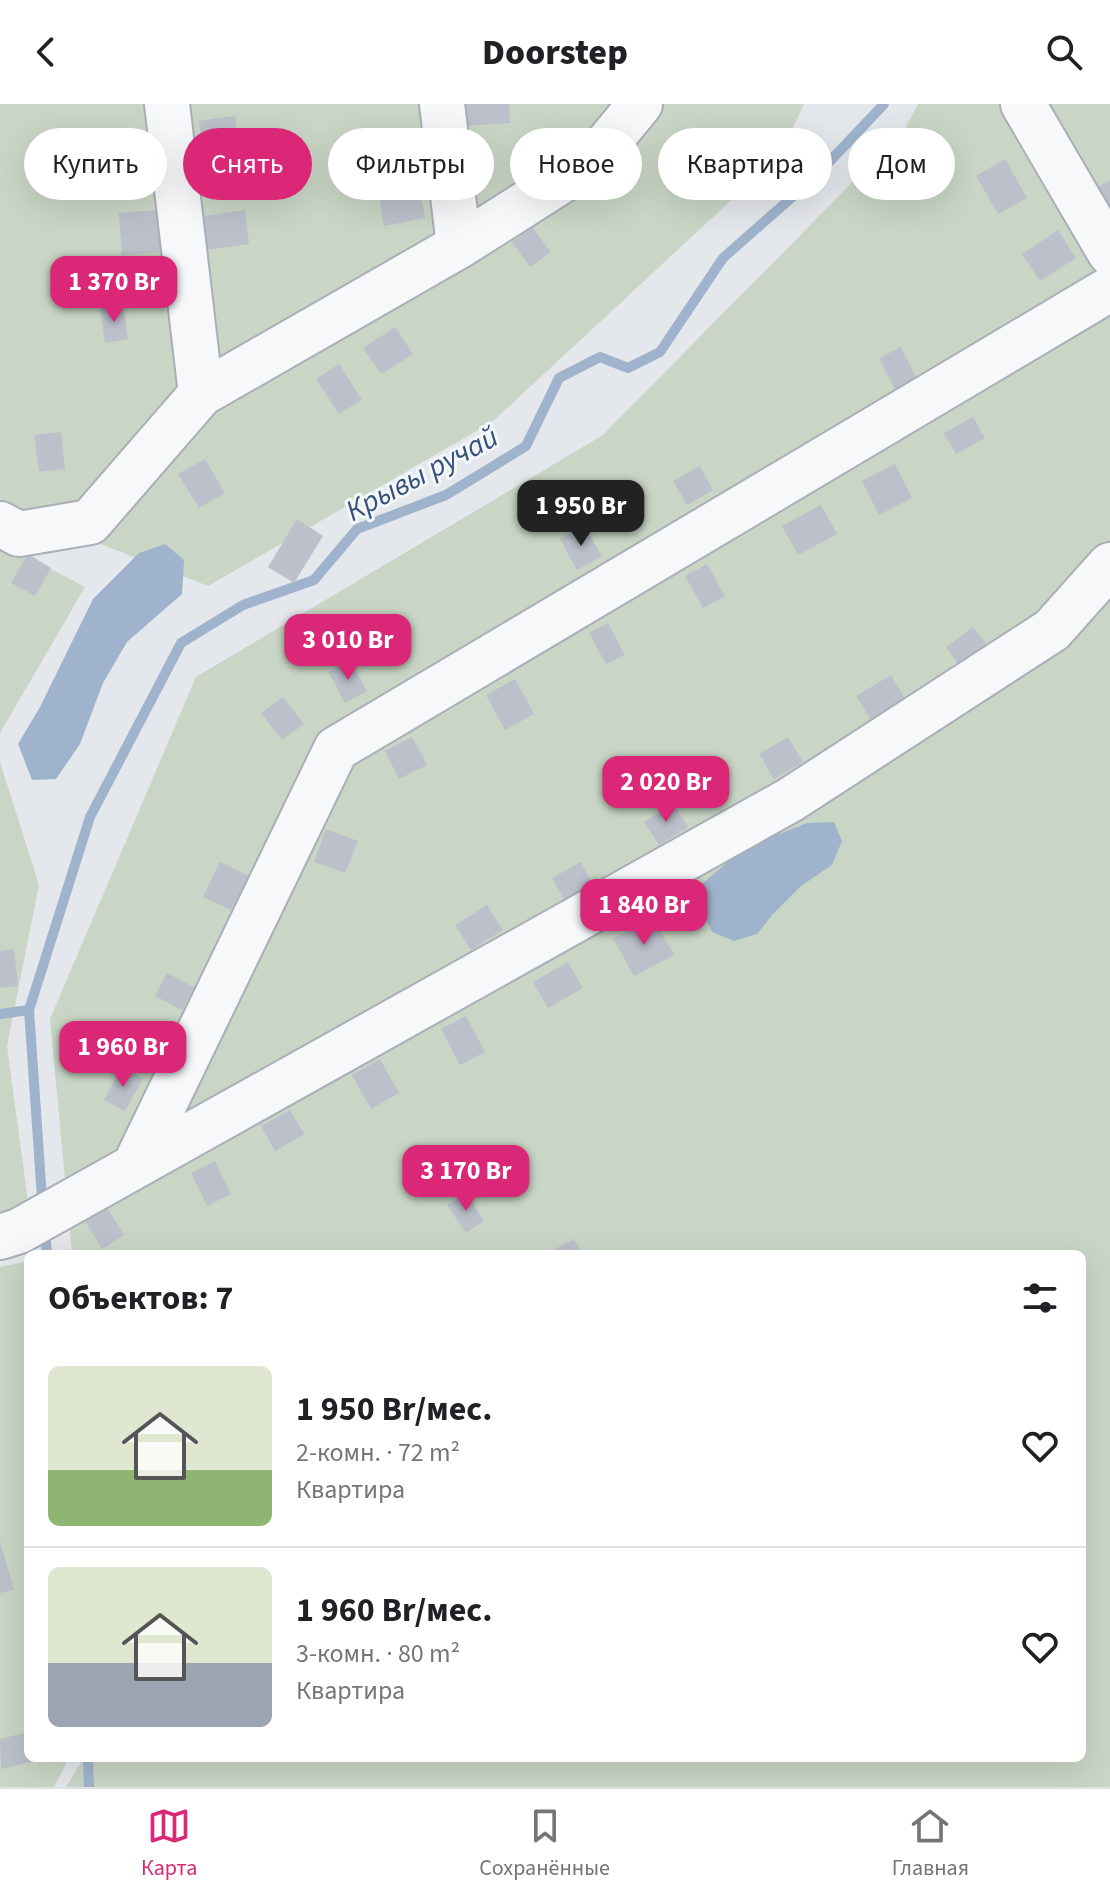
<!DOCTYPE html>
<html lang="ru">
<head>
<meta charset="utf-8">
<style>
	:root { --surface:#fff; --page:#f2f2f2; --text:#202124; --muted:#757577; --line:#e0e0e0; --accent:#db2777 }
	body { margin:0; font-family:"Source Sans 3",sans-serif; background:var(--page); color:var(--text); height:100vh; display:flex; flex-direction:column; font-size:30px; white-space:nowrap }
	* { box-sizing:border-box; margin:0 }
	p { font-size:26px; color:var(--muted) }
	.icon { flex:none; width:44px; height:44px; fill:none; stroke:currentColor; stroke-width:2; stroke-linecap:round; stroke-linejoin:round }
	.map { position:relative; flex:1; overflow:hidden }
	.side { position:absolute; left:24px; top:1146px; width:1062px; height:512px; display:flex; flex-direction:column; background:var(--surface); border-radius:12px; box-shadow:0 8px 32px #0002 }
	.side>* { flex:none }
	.banner { position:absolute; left:24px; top:24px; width:1062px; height:72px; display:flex; gap:16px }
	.price { position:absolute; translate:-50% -68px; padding:0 18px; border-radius:16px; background:var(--accent); color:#fff; font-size:26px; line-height:52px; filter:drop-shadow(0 2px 4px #0008) }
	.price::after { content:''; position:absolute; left:50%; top:48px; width:24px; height:18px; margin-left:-12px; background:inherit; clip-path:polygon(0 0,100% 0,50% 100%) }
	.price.on { background:#222; color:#fff }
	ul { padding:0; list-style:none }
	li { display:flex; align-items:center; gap:24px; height:200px; padding:0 24px }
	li+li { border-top:2px solid var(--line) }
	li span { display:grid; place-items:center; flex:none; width:224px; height:160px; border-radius:12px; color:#555 }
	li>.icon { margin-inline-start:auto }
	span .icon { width:96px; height:96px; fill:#fffc; stroke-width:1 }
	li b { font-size:34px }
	h2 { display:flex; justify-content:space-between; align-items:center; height:96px; padding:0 24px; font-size:34px }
	.tag { padding:0 28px; border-radius:36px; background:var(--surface); box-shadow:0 8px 32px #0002; font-size:28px; line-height:72px }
	.tag.on { background:var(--accent); color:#fff }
	header { display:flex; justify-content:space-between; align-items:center; height:104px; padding:0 24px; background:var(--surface); font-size:36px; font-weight:800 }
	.tabs { display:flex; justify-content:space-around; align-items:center; height:112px; border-top:2px solid var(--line); background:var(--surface); font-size:22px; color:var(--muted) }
	.tabs a { display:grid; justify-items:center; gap:4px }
	.tabs .on { color:var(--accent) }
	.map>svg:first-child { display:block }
</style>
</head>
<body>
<header><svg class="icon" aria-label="back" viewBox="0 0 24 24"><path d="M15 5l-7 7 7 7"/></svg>Doorstep<svg class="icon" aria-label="search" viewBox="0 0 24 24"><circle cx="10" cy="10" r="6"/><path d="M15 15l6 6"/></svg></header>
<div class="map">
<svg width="1110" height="1683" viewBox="0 0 1110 1683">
	<rect width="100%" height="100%" fill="#e4e7ec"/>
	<path fill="#c9d6c5" d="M0 0H804L780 51 492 318 208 482 0 401Z
		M918 0H1110V1683H66L84 1654H1082V1150H72L50 915 196 573 603 331 905 25Z
		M0 438 85 483 0 629Z
		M0 658 39 781 7 942 29 1105 0 1113Z
		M28 1157V1654H69L54 1683H0V1163Z"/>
	<path fill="#9fb4cc" d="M165 440 184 456 182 490 127 538 103 579 80 640 56 675 32 676 18 640 40 603 93 495 139 449Z
		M834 718 842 737 832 761 801 782 772 811 757 830 734 837 712 828 700 804 702 780 744 744 807 719Z"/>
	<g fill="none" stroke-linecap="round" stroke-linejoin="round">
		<path stroke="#9fb4cc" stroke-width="10" d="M29 906 42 1094
			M0 910 29 906 90 713 181 539 243 501 314 476 357 425 446 391 526 342 559 274 600 253 628 264 660 248 723 154 814 74 884 0
			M45 1129 47 1150
			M88 1654 89 1683"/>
	</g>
	<path fill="#bbc0ca" d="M464 0H509L510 19 466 22Z
		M235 12 242 58 205 63 199 17Z
		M1005 55 1027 94 998 110 976 72Z
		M1110 76V113L1093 86Z
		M420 85 425 114 384 122 379 92Z
		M158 106 161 148 122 151 119 109Z
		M245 106 249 140 207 146 203 112Z
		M532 123 551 148 530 163 512 138Z
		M1058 126 1076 154 1040 177 1022 150Z
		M123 201 128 235 105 239 100 204Z
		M395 223 413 250 381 270 363 244Z
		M901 243 917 275 895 286 879 254Z
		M339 260 362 296 339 310 316 275Z
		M973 313 985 334 956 350 944 329Z
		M61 328 65 365 39 368 34 331Z
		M205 355 225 389 199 404 178 370Z
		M895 360 912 394 879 411 862 377Z
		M700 362 713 386 687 401 673 377Z
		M821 401 837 430 798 451 782 422Z
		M297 415 323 432 294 479 268 463Z
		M584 421 602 452 577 466 560 435Z
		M28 450 51 464 35 492 11 479Z
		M707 460 725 492 703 504 685 472Z
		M608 519 625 551 606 560 589 529Z
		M973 523 989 544 961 564 946 543Z
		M350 556 367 587 345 599 328 568Z
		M891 571 907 598 873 619 856 592Z
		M515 575 534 610 505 626 486 591Z
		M283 593 304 620 282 636 261 609Z
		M412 633 427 661 399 675 385 647Z
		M788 633 803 658 774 675 759 650Z
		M673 700 688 723 659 741 644 718Z
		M326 725 358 737 345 769 314 758Z
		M220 758 249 772 231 806 203 793Z
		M581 758 593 780 564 795 552 774Z
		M487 801 503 826 471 846 455 821Z
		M653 813 674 851 634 872 613 835Z
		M14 845 18 882 0 884V847Z
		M568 858 583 884 548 904 533 878Z
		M167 869 194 883 182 906 155 892Z
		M466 912 485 948 460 961 441 925Z
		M380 955 399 989 371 1005 352 971Z
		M122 963 143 975 125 1007 104 996Z
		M290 1006 304 1030 275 1047 261 1022Z
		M215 1057 231 1090 207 1102 191 1069Z
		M466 1089 484 1117 466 1129 447 1101Z
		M106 1102 124 1131 102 1145 84 1115Z
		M574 1135 582 1150H546Z
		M0 1437 14 1486 0 1489Z
		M28 1628V1654L44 1655 1 1665 0 1635Z"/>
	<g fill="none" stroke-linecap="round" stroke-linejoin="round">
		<defs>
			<path id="minor" d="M167 0 201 290
				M442 0 459 142
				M1023 0 1110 149
				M0 420 19 430 90 418 201 290 459 142 593 57 640 0
				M135 1061 336 645 1110 185
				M0 1133 19 1127 790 696 1052 526 1110 461"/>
		</defs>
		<use href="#minor" stroke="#a9aeb7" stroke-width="48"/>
		<use href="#minor" stroke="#f7f8fa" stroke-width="44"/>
	</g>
	<g text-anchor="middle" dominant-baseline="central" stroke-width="6" stroke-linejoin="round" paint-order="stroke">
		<g font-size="30" font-style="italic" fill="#34527a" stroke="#f4f6f9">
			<text transform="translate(422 370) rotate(-28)">Крывы ручай</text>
		</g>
	</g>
</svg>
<b class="price" style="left:114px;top:220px">1 370 Br</b>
<b class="price on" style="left:581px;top:444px">1 950 Br</b>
<b class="price" style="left:348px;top:578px">3 010 Br</b>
<b class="price" style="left:666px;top:720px">2 020 Br</b>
<b class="price" style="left:644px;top:843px">1 840 Br</b>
<b class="price" style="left:123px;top:985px">1 960 Br</b>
<b class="price" style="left:466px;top:1109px">3 170 Br</b>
<div class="banner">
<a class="tag">Купить</a>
<a class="tag on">Снять</a>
<a class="tag">Фильтры</a>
<a class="tag">Новое</a>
<a class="tag">Квартира</a>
<a class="tag">Дом</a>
</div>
<section class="side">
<h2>Объектов: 7<svg class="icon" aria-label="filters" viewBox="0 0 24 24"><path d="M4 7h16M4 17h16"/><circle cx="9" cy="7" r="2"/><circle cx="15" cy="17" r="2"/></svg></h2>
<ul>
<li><span style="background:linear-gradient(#dfe7d0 65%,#8fb573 0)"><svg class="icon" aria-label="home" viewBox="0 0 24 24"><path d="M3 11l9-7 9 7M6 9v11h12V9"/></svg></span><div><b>1 950 Br/мес.</b><p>2-комн. · 72 m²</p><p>Квартира</p></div><svg class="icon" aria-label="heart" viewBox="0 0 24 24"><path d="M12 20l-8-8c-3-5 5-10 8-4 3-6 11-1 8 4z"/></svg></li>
<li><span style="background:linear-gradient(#dfe7d0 60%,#9aa5b1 0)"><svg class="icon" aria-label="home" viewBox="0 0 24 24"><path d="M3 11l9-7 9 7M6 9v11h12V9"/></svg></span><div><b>1 960 Br/мес.</b><p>3-комн. · 80 m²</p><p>Квартира</p></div><svg class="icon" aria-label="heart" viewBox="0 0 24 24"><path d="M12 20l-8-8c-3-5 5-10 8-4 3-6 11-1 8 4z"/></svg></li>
</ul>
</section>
</div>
<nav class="tabs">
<a class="on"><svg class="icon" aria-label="map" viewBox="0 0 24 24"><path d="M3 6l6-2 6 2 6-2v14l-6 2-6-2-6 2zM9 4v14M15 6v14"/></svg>Карта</a>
<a><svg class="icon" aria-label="saved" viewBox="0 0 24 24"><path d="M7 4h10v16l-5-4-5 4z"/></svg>Сохранённые</a>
<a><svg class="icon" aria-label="home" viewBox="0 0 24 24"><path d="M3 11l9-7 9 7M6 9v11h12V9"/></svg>Главная</a>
</nav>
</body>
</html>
